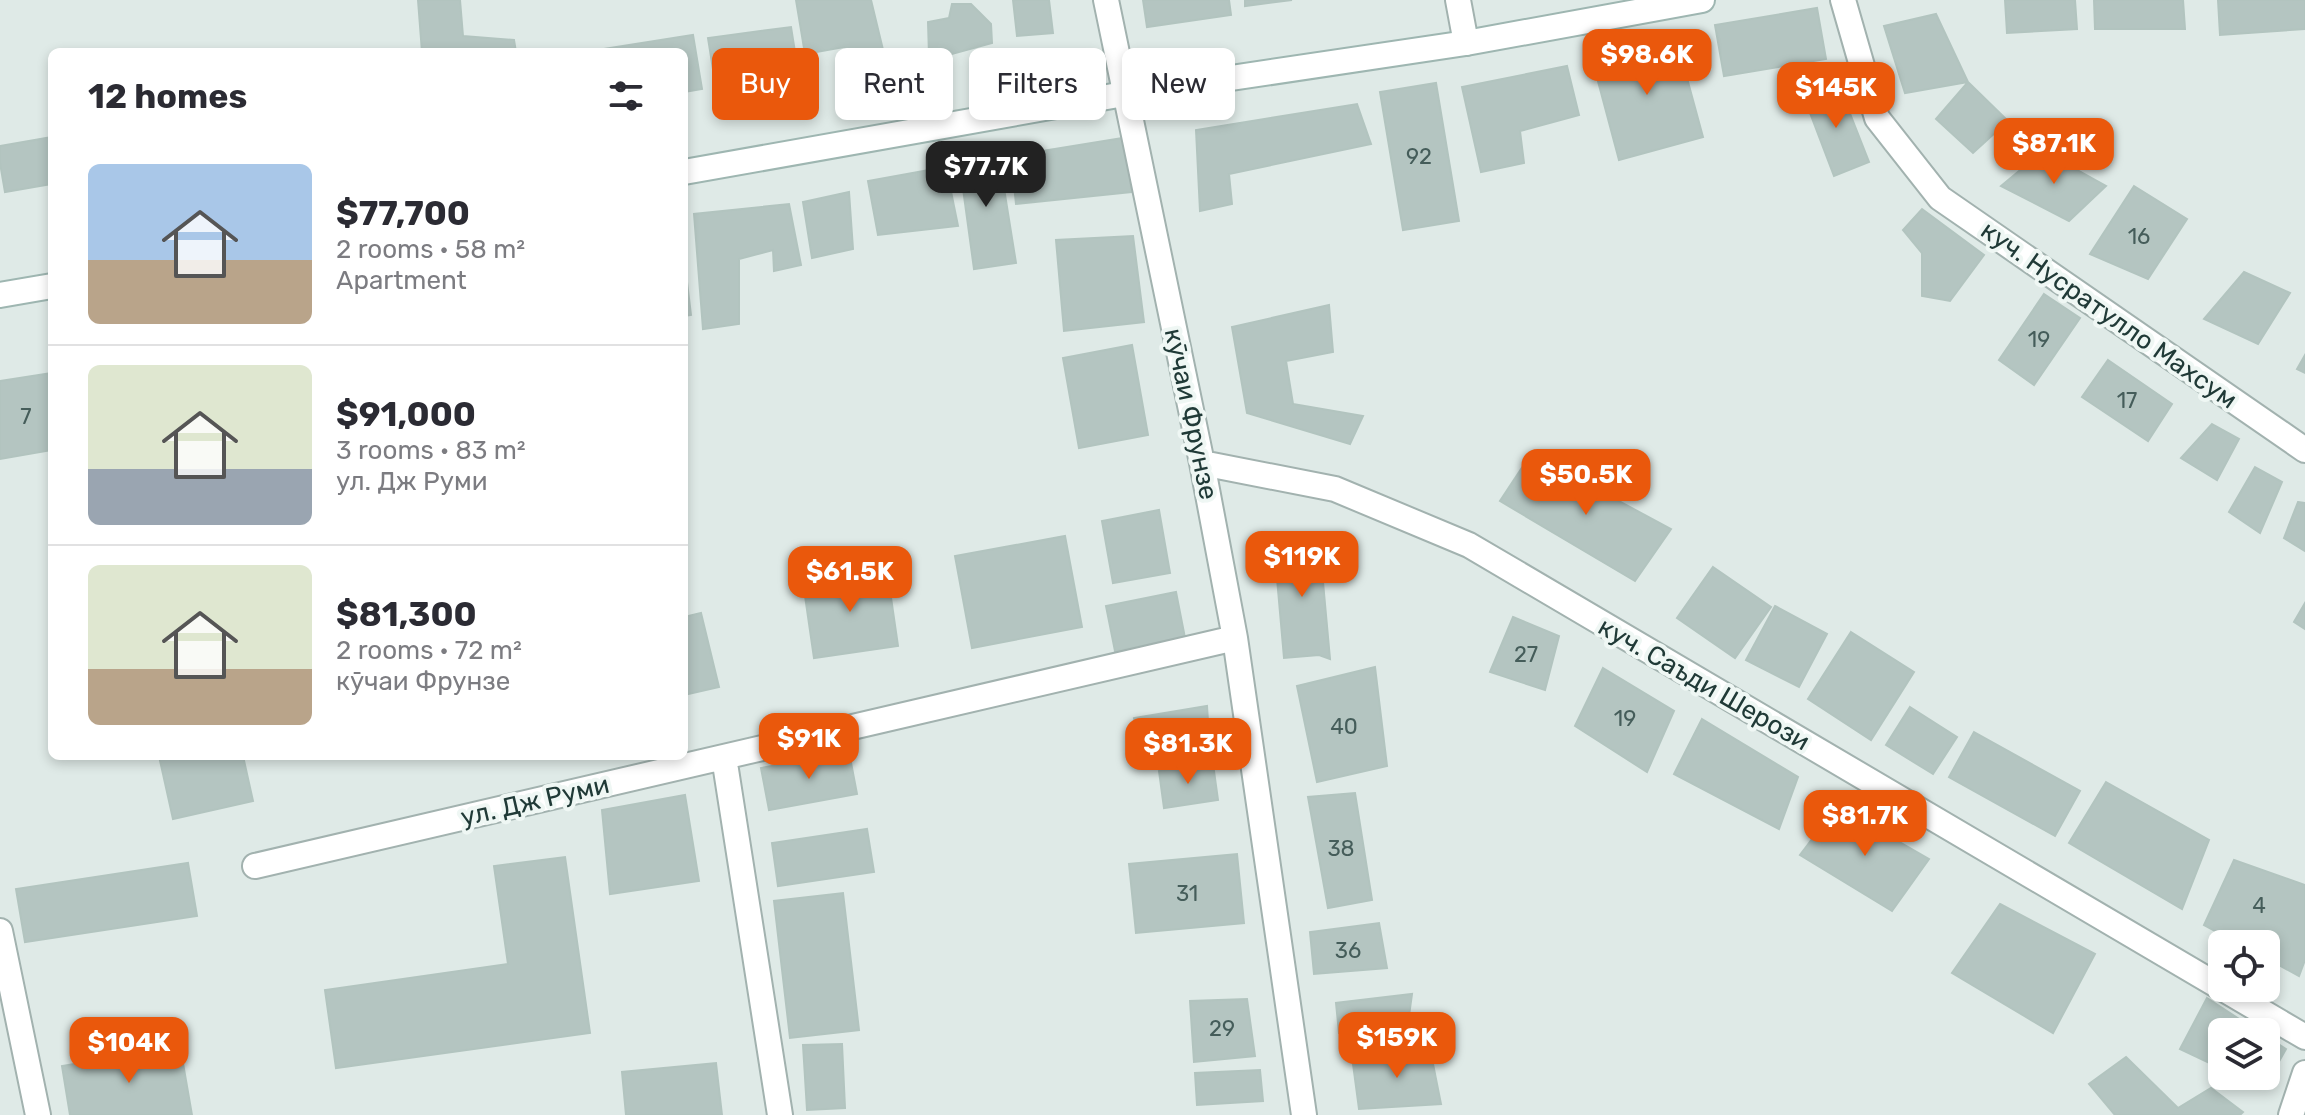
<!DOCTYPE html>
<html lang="en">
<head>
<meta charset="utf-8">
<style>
	:root { --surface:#fff; --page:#f7f7f7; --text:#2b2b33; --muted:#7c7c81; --line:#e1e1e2; --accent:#ea580c }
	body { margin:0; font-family:Rubik,sans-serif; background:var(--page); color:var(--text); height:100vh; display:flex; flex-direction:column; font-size:30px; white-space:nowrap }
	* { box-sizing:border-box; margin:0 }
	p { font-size:26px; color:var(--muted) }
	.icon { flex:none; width:44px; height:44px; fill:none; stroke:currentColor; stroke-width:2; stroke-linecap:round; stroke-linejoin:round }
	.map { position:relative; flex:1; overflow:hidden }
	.drawer { position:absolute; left:48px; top:48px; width:640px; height:712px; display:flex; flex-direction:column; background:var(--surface); border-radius:12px; box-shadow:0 4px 12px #0003 }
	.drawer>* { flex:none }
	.hud { position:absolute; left:712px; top:48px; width:760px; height:72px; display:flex; gap:16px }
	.controls { position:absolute; left:2208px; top:930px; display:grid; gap:16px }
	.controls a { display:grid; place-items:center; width:72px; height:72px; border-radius:12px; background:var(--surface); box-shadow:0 4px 12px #0003; font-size:40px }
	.price { position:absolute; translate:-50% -68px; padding:0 18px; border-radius:16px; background:var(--accent); color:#fff; font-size:26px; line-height:52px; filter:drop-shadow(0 2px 4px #0008) }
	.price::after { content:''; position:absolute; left:50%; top:48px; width:24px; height:18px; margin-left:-12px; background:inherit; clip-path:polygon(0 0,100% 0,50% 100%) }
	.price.active { background:#222; color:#fff }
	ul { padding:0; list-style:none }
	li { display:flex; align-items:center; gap:24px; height:200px; padding:0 40px }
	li+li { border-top:2px solid var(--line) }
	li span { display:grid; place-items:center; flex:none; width:224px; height:160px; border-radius:12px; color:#555 }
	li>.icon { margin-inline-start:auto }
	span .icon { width:96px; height:96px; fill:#fffc; stroke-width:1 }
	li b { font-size:34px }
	h2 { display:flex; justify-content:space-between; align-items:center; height:96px; padding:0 40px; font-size:34px }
	.tag { padding:0 28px; border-radius:12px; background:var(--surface); box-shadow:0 4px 12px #0003; font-size:28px; line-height:72px }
	.tag.active { background:var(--accent); color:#fff }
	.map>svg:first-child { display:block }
</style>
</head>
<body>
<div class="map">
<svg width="2305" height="1115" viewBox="0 0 2305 1115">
	<rect width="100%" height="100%" fill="#dfeae7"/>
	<path fill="#b4c5c1" stroke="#b2c4bf" stroke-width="2" d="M418 0H460L463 36 514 40 516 52H422Z
		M796 0H871L884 54 856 59 844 47 805 54Z
		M1013 0H1049L1053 33 1017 36Z
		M1143 0H1229L1231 15 1147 27Z
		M1245 0H1292L1245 6Z
		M2005 0H2075L2077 29 2007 33Z
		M2094 0H2183L2185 29H2095Z
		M2218 0H2305V29L2220 35Z
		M952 4H971L991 24 992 43 948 55H929L928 22 949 18Z
		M1817 8 1826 59 1724 76 1715 25Z
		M1936 14 1968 82 1905 93 1884 26Z
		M791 27 798 71 715 82 708 38Z
		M1675 34 1703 137 1619 160 1591 55Z
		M693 35 702 89 684 92V52H603V49Z
		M1567 66 1579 115 1520 131 1524 163 1481 172 1462 87Z
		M1968 82 2008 121 1973 153 1936 119Z
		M1436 83 1459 221 1403 230 1380 92Z
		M1838 83 1869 162 1834 176 1804 97Z
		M1357 104 1371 144 1229 174 1232 204 1200 211 1196 130Z
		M52 137V184L5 192 0 163V146Z
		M1129 137 1131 192 1016 204 1011 156Z
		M998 151 1016 263 974 269 958 152Z
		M2043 151 2106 186 2069 221 2001 186Z
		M946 167 958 226 878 235 868 181Z
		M2134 186 2187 219 2148 279 2090 254Z
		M849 192 853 249 812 258 803 202Z
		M789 204 801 265 774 271 773 250 739 259V324L703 329 694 214Z
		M1922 209 1984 255 1950 301 1922 296V253L1903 230Z
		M1133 236 1144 322 1064 331 1056 240Z
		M684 257 691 315 684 316Z
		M2244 272 2290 293 2258 344 2204 319Z
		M2044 294 2080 318 2034 385 1999 360Z
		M1329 305 1333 352 1286 361 1293 404 1363 416 1350 444 1247 413 1232 327Z
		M1132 345 1148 435 1079 448 1063 358Z
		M2305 355V373L2297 369Z
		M2108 360 2172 404 2148 441 2082 397Z
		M52 373V450L0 459V381Z
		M2212 424 2239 439 2217 480 2181 458Z
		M1531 454 1671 529 1635 581 1500 501Z
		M2255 467 2282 482 2260 533 2229 512Z
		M2298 502 2305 503V551L2284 538Z
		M1159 510 1170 573 1113 583 1102 521Z
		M1065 536 1082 627 972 648 955 556Z
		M1319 538 1330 659 1319 655 1284 658 1274 544Z
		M1713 567 1771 607 1735 658 1677 618Z
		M887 570 898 646 814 658 803 582Z
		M1176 592 1185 638 1115 651 1106 606Z
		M2305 603V629L2294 622Z
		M1775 606 1827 634 1799 687 1746 660Z
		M701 613 719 687 684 695V617Z
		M1513 617 1559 636 1545 690 1490 672Z
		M1851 632 1914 672 1871 740 1808 699Z
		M1375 667 1387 766 1317 782 1297 686Z
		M1603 668 1674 711 1647 772 1575 726Z
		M1207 706 1210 751 1139 759 1134 718Z
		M1910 707 1957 737 1933 774 1886 745Z
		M1702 719 1798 777 1779 829 1674 774Z
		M1974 732 2080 791 2055 836 1949 777Z
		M849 752 857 794 769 810 761 768Z
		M159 756H243L253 801 173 819Z
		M1213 764 1218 800 1164 808 1159 771Z
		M2106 782 2209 840 2182 909 2069 843Z
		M1355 793 1372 900 1328 908 1308 797Z
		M685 795 699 881 610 894 602 810Z
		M1837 806 1929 859 1892 911 1800 855Z
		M867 829 874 872 778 886 772 843Z
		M1237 854 1244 923 1136 933 1129 864Z
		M565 857 590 1033 336 1068 325 990 508 964 494 866Z
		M2234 860 2305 885V960L2299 976 2266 958V944H2239L2204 925Z
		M188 863 197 916 25 942 16 889Z
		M843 893 859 1030 790 1038 774 901Z
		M2000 904 2095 954 2053 1033 1952 973Z
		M1379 923 1387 968 1314 974 1310 932Z
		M1412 994 1407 1030 1339 1033 1336 1003Z
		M2207 998 2259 1032H2222V1069L2180 1049Z
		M1247 999 1255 1056 1194 1062 1190 1001Z
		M2266 1036 2286 1049 2264 1088 2238 1076H2266Z
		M842 1044 845 1108 807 1110 803 1045Z
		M1429 1044 1441 1104 1359 1109 1353 1064Z
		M180 1046 192 1115H70L62 1066Z
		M2126 1057 2178 1108 2211 1088 2243 1112 2240 1115H2115L2089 1084Z
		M716 1063 722 1115H626L622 1072Z
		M1260 1070 1263 1101 1197 1105 1195 1073Z"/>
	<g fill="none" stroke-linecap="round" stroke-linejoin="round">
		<defs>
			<path id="street" d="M1106 0 1202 463 1235 638 1304 1115
				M1458 0 1466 43
				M1843 0 1877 118 1940 198 2305 450
				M1202 463 1335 489 1469 545 2305 1037
				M724 757 780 1115
				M255 866 1235 638
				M0 931 38 1115
				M2291 1115 2305 1073"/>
			<path id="secondary" d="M684 172 1124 94 1466 43 1702 0
				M0 295 52 286"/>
		</defs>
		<use href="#street" stroke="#a2b2af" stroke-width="28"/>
		<use href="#secondary" stroke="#9eb6b1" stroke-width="28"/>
		<use href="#street" stroke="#fff" stroke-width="24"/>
		<use href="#secondary" stroke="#fff" stroke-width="24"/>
	</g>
	<g text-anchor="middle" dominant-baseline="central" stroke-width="8" stroke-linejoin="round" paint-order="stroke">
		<g font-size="22" fill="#455d5a">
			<text x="1419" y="156">92</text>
			<text x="2139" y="236">16</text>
			<text x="2039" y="339">19</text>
			<text x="2127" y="400">17</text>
			<text x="26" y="416">7</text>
			<text x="1526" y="654">27</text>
			<text x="1625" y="718">19</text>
			<text x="1344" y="726">40</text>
			<text x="1341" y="848">38</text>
			<text x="1187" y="893">31</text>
			<text x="2259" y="905">4</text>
			<text x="1348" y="950">36</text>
			<text x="1222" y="1028">29</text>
		</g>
		<g font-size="26" fill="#203a37" stroke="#eff7f4">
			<text transform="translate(2109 315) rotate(35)">куч. Нусратулло Махсум</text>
			<text transform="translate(1191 414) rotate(78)">кӯчаи Фрунзе</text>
			<text transform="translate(1704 684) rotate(30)">куч. Саъди Шерози</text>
			<text transform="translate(535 801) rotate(-13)">ул. Дж Руми</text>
		</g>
	</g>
</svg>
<div class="controls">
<a><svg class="icon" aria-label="locate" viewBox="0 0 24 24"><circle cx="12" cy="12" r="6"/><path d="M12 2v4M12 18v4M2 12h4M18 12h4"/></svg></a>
<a><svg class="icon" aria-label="layers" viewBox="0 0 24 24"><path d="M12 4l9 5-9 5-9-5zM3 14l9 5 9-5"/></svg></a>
</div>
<b class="price" style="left:1647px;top:97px">$98.6K</b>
<b class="price" style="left:1836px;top:130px">$145K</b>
<b class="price" style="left:2054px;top:186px">$87.1K</b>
<b class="price active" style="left:986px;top:209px">$77.7K</b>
<b class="price" style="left:1586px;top:517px">$50.5K</b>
<b class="price" style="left:1302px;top:599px">$119K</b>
<b class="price" style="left:850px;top:614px">$61.5K</b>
<b class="price" style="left:809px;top:781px">$91K</b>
<b class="price" style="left:1188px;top:786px">$81.3K</b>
<b class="price" style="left:1865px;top:858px">$81.7K</b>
<b class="price" style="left:1397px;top:1080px">$159K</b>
<b class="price" style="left:129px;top:1085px">$104K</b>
<div class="hud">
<a class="tag active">Buy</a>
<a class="tag">Rent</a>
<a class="tag">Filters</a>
<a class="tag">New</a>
</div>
<section class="drawer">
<h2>12 homes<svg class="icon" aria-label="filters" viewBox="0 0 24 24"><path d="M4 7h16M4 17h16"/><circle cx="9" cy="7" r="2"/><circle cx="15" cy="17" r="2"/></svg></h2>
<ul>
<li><span style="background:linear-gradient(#a9c7e8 60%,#b9a48a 0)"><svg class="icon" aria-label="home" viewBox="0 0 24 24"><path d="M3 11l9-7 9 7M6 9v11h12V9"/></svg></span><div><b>$77,700</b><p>2 rooms · 58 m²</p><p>Apartment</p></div></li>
<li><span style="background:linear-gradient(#dfe7d0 65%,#9aa5b1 0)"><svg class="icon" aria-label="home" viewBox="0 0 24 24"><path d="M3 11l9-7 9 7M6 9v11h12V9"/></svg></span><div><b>$91,000</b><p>3 rooms · 83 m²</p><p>ул. Дж Руми</p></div></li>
<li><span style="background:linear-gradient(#dfe7d0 65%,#b9a48a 0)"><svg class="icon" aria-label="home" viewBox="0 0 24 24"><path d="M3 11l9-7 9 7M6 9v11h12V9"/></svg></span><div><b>$81,300</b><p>2 rooms · 72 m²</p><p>кӯчаи Фрунзе</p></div></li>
</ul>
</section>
</div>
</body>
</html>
